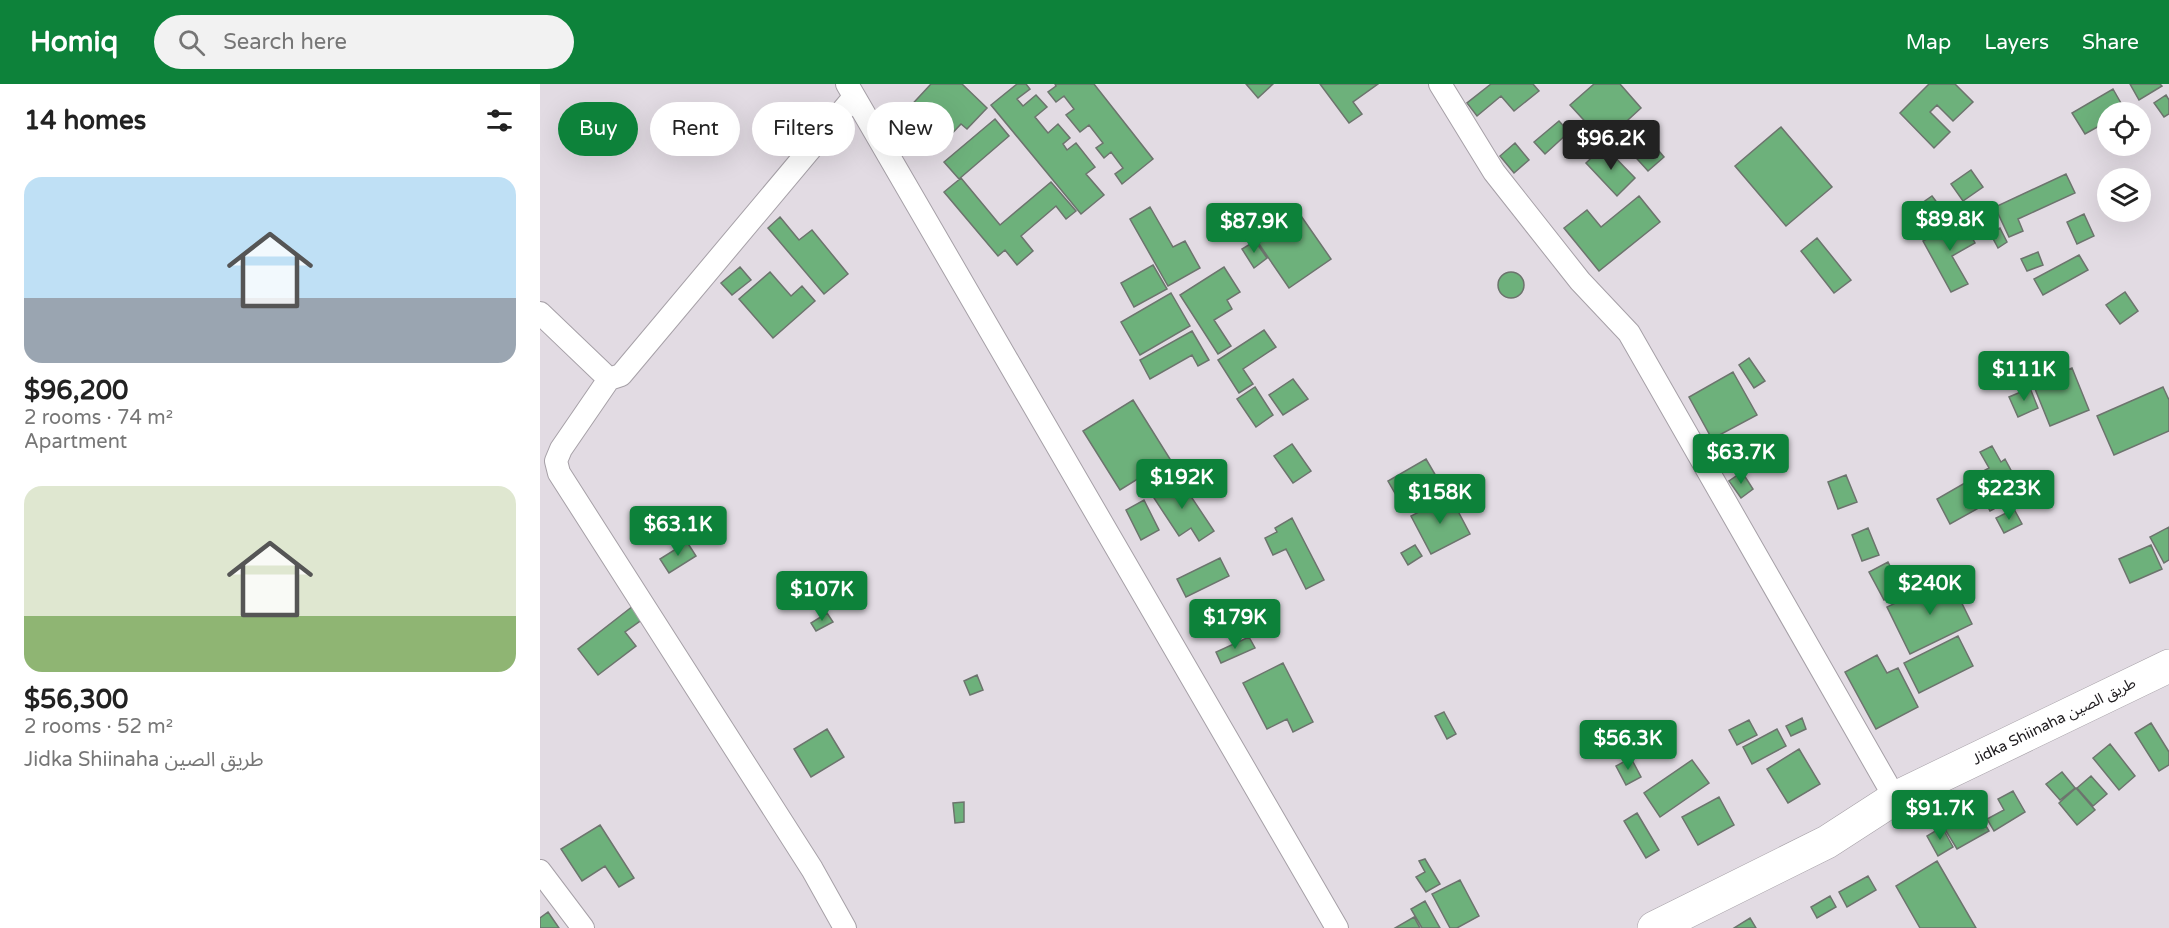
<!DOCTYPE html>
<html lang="en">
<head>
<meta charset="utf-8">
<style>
	:root { --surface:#fff; --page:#f2f2f2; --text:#222; --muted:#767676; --accent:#0d823a }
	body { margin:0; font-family:"Varela Round","Noto Sans Arabic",sans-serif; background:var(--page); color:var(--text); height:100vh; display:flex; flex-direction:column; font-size:22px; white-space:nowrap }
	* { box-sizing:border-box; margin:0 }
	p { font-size:20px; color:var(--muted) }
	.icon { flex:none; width:33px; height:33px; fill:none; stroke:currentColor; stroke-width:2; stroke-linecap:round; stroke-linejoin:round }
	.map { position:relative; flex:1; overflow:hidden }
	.panel { display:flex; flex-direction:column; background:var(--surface); width:540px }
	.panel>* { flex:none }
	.hud { position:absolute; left:18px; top:18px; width:570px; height:54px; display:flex; gap:12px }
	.controls { position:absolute; left:1557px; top:18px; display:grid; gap:12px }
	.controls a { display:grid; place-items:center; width:54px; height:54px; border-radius:50%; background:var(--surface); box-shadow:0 6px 24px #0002; font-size:30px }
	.price { position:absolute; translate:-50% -51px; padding:0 14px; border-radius:6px; background:var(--accent); color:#fff; font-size:20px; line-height:39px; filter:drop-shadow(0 2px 3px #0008) }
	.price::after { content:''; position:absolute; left:50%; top:36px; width:18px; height:14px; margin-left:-9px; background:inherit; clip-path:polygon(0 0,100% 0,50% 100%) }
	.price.active { background:#222; color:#fff }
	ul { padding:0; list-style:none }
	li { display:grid; align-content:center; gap:12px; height:318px; padding:0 24px }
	li span { display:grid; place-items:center; height:186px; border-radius:18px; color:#555 }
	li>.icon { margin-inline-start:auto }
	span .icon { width:108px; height:108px; fill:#fffc; stroke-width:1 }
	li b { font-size:26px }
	h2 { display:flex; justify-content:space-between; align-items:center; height:72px; padding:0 24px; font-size:26px }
	.chip { padding:0 21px; border-radius:27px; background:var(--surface); box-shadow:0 6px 24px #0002; font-size:21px; line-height:54px }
	.chip.active { background:var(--accent); color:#fff }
	header { display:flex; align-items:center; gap:36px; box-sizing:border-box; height:84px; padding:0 30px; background:var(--accent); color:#fff }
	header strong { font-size:28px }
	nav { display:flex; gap:33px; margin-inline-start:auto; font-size:21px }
	.search { width:420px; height:54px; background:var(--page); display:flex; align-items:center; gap:15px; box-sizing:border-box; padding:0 21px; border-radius:33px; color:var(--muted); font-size:22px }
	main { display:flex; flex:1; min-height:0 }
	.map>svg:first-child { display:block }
</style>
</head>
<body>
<header>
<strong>Homiq</strong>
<div class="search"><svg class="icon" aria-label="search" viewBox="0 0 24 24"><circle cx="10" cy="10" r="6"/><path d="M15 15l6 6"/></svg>Search here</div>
<nav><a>Map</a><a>Layers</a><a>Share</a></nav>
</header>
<main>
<section class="panel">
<h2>14 homes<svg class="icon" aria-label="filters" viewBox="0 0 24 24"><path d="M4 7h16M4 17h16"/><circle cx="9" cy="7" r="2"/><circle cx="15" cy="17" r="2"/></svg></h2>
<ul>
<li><span style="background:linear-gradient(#bfe0f5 65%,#9aa5b1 0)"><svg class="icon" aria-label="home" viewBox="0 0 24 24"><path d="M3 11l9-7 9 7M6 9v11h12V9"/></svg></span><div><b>$96,200</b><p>2 rooms · 74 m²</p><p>Apartment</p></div></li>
<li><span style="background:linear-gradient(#dfe7d0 70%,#8fb573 0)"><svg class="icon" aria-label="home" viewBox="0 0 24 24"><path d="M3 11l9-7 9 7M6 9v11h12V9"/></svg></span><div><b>$56,300</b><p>2 rooms · 52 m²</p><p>Jidka Shiinaha طريق الصين</p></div></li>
</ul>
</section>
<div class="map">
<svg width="1629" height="844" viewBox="0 0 1629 844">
	<rect width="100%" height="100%" fill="#e2dbe3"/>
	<path fill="#6db17b" stroke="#6c746d" stroke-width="1.5" d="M391 0H422L447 24 427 45 421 40 405 57 383 36 378 41 365 28Z
		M477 0H486L490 5 477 15 483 22 496 11 507 23 495 33 508 49 518 40 530 54 523 60 527 66 536 59 555 83 546 90 564 111 541 130 451 21Z
		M515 0H554L613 75 582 100 575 90 583 84 571 68 564 74 556 64 563 59 549 41 540 48 526 31 534 25 524 12 516 18 508 8 516 2Z
		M706 0H733L718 14Z
		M780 0H838L813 18 822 30 809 39Z
		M951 0H993L999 7 974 27 961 12 937 32 927 19Z
		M1054 0H1080L1101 24 1064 58 1030 21Z
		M1389 0H1415L1433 18 1413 37 1397 21 1390 28 1410 48 1394 64 1360 29Z
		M1590 0H1620L1622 2 1599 16Z
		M1573 5 1586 28H1568V37L1545 50 1532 29Z
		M1626 11 1629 16V30L1624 33 1614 19Z
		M455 35 469 52 419 95 404 78Z
		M1019 37 1029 48 1005 70 994 58Z
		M1096 40 1124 73 1108 87 1079 55Z
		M1241 43 1292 103 1246 142 1195 82Z
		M975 59 989 76 974 89 960 72Z
		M1064 62 1095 94 1077 112 1046 79Z
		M1431 86 1443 103 1423 117 1411 100Z
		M1526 90 1535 109 1478 135 1483 147 1469 153 1455 123Z
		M421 94 460 141 511 98 536 127 526 135 516 122 481 152 493 167 477 181 465 166 458 172 404 108Z
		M1099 112 1120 138 1059 187 1024 144 1047 126 1061 143Z
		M1392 112 1405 129 1385 144 1372 126Z
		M610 123 633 163 645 157 660 184 628 202 590 135Z
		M759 129 791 175 749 204 717 157Z
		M1544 130 1554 152 1537 160 1527 138Z
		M240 133 259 156 272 146 308 190 284 210 228 144Z
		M1422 135 1435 159 1412 172 1428 200 1411 208 1383 157Z
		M1460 144 1467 158 1458 164 1450 149Z
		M1277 154 1311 196 1294 209 1261 167Z
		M715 157 727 174 714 184 702 165Z
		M1498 168 1503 181 1487 187 1481 175Z
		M1539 171 1548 186 1503 211 1494 195Z
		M613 181 627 205 594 223 581 199Z
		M200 183 211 196 192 211 181 199Z
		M684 183 700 208 687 216 692 225 674 236 691 262 678 270 640 211Z
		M230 188 251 212 262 202 275 217 233 254 199 215Z
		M958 201a13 13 0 1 1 26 0a13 13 0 1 1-26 0Z
		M1585 208 1598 227 1580 240 1566 221Z
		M631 209 650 242 600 271 581 238Z
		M724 246 736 263 703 285 713 300 699 309 678 276Z
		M652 247 669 276 658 282 652 271 610 295 600 276Z
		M1209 274 1225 297 1214 304 1199 281Z
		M1532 284 1549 326 1510 342 1493 300Z
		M1193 288 1217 331 1172 355 1149 313Z
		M753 295 768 315 743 331 729 311Z
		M715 303 733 331 716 343 697 315Z
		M1623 303 1629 316V347L1574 371 1557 332Z
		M1490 304 1498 324 1478 333 1469 313Z
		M593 316 630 375 580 406 543 347Z
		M752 360 771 387 753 399 734 372Z
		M1452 362 1461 378 1465 375 1473 390 1444 405 1436 391 1449 384 1440 368Z
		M886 375 903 404 890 411 881 396 856 411 848 397Z
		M1202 388 1213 405 1201 414 1189 397Z
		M1306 391 1317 418 1298 425 1288 398Z
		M638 393 674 447 659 457 651 444 639 452 612 411Z
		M1471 394 1480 411 1450 427 1441 410Z
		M1430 396 1444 421 1410 440 1397 415Z
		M910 412 930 450 891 470 871 432Z
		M604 416 619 446 601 456 586 426Z
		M1474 425 1482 440 1464 449 1456 434Z
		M752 434 784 496 766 505 746 465 733 471 725 454 737 448 735 444Z
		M1629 443V476L1624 479 1610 453Z
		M1328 444 1339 471 1322 477 1312 451Z
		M147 458 156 472 129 489 120 475Z
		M875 461 882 472 868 481 861 469Z
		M1611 461 1622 485 1590 499 1579 475Z
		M680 474 689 492 646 513 637 495Z
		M1348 478 1363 507 1344 516 1329 488Z
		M1409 493 1432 540 1370 570 1347 523Z
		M93 522 103 535 85 548 96 562 58 591 38 565Z
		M287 529 293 538 276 547 271 539Z
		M1418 552 1433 582 1379 609 1364 579Z
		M709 553 715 564 681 579 676 568Z
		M1337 571 1347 589 1358 584 1378 623 1336 645 1305 588Z
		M743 579 773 638 753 648 747 635 727 645 703 599Z
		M437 591 443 606 430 611 424 597Z
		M904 628 916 650 907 655 895 632Z
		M1262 634 1266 645 1251 652 1246 642Z
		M1209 636 1217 651 1197 661 1189 646Z
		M1611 639 1629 668V681L1619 687 1595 649Z
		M1070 642 1081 665 1072 670 1060 646Z
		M287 645 304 673 271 693 254 665Z
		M1237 645 1246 662 1212 680 1203 663Z
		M1570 660 1595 692 1579 706 1553 674Z
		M1259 665 1280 700 1248 719 1227 685Z
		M1091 674 1101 693 1086 701 1076 682Z
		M1152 676 1169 699 1120 733 1104 709Z
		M1522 688 1535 704 1520 716 1506 700Z
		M1551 692 1567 710 1553 722 1537 704Z
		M1536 704 1555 726 1537 741 1519 719Z
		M1473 707 1485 728 1454 747 1447 735 1464 726 1458 715Z
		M1179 713 1194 741 1158 761 1142 733Z
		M424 718V738L415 739 413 719Z
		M1435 724 1449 747 1417 765 1403 742Z
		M1097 729 1119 766 1106 774 1084 737Z
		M60 741 94 794 79 803 65 782 42 797 21 765Z
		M1402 743 1413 763 1398 772 1387 752Z
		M885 775 900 800 886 808 876 793 885 788 879 777Z
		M1397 777 1436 844H1380L1356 802Z
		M1328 792 1336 806 1307 823 1299 808Z
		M920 796 939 832 917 844H910L892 810Z
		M1290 812 1296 823 1277 834 1271 823Z
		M885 817 900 844H882L871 825Z
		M8 828 19 844H0V834Z
		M874 833 880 844H855Z
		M1210 834 1216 844H1194Z"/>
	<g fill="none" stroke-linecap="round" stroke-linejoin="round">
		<defs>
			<path id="street" d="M307 0 797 844
				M900 0 954 88 1040 197 1089 249 1355 714
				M0 229 69 295 81 291 314 13
				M69 295 21 365 16 377 19 389 272 785 305 844
				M0 787 43 844"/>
			<path id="primary" d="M1114 844 1287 758 1355 714 1629 582"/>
		</defs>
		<use href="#street" stroke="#a6a0a7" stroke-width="24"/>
		<use href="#primary" stroke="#a6a0a7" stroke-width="34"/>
		<use href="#street" stroke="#fff" stroke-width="22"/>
		<use href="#primary" stroke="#fff" stroke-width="33"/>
	</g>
	<g text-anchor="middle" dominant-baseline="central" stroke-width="5" stroke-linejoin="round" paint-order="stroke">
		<g font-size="15" fill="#1f1c1f" stroke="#fff">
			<text transform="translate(1514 637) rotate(-26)">Jidka Shiinaha طريق الصين</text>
		</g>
	</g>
</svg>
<div class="controls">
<a><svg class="icon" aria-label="locate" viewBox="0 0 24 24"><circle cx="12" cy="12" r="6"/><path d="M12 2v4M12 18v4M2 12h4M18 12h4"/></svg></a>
<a><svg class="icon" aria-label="layers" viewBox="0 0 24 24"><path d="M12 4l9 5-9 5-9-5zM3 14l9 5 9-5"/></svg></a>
</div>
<b class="price active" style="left:1071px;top:87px">$96.2K</b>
<b class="price" style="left:1410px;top:168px">$89.8K</b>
<b class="price" style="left:714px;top:170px">$87.9K</b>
<b class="price" style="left:1484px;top:318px">$111K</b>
<b class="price" style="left:1201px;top:401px">$63.7K</b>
<b class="price" style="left:642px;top:426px">$192K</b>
<b class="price" style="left:1469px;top:437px">$223K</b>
<b class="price" style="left:900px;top:441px">$158K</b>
<b class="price" style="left:138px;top:473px">$63.1K</b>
<b class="price" style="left:1390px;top:532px">$240K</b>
<b class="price" style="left:282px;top:538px">$107K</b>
<b class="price" style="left:695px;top:566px">$179K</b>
<b class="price" style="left:1088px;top:687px">$56.3K</b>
<b class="price" style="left:1400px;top:757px">$91.7K</b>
<div class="hud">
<a class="chip active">Buy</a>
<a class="chip">Rent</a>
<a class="chip">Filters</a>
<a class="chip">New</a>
</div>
</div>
</main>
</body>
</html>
